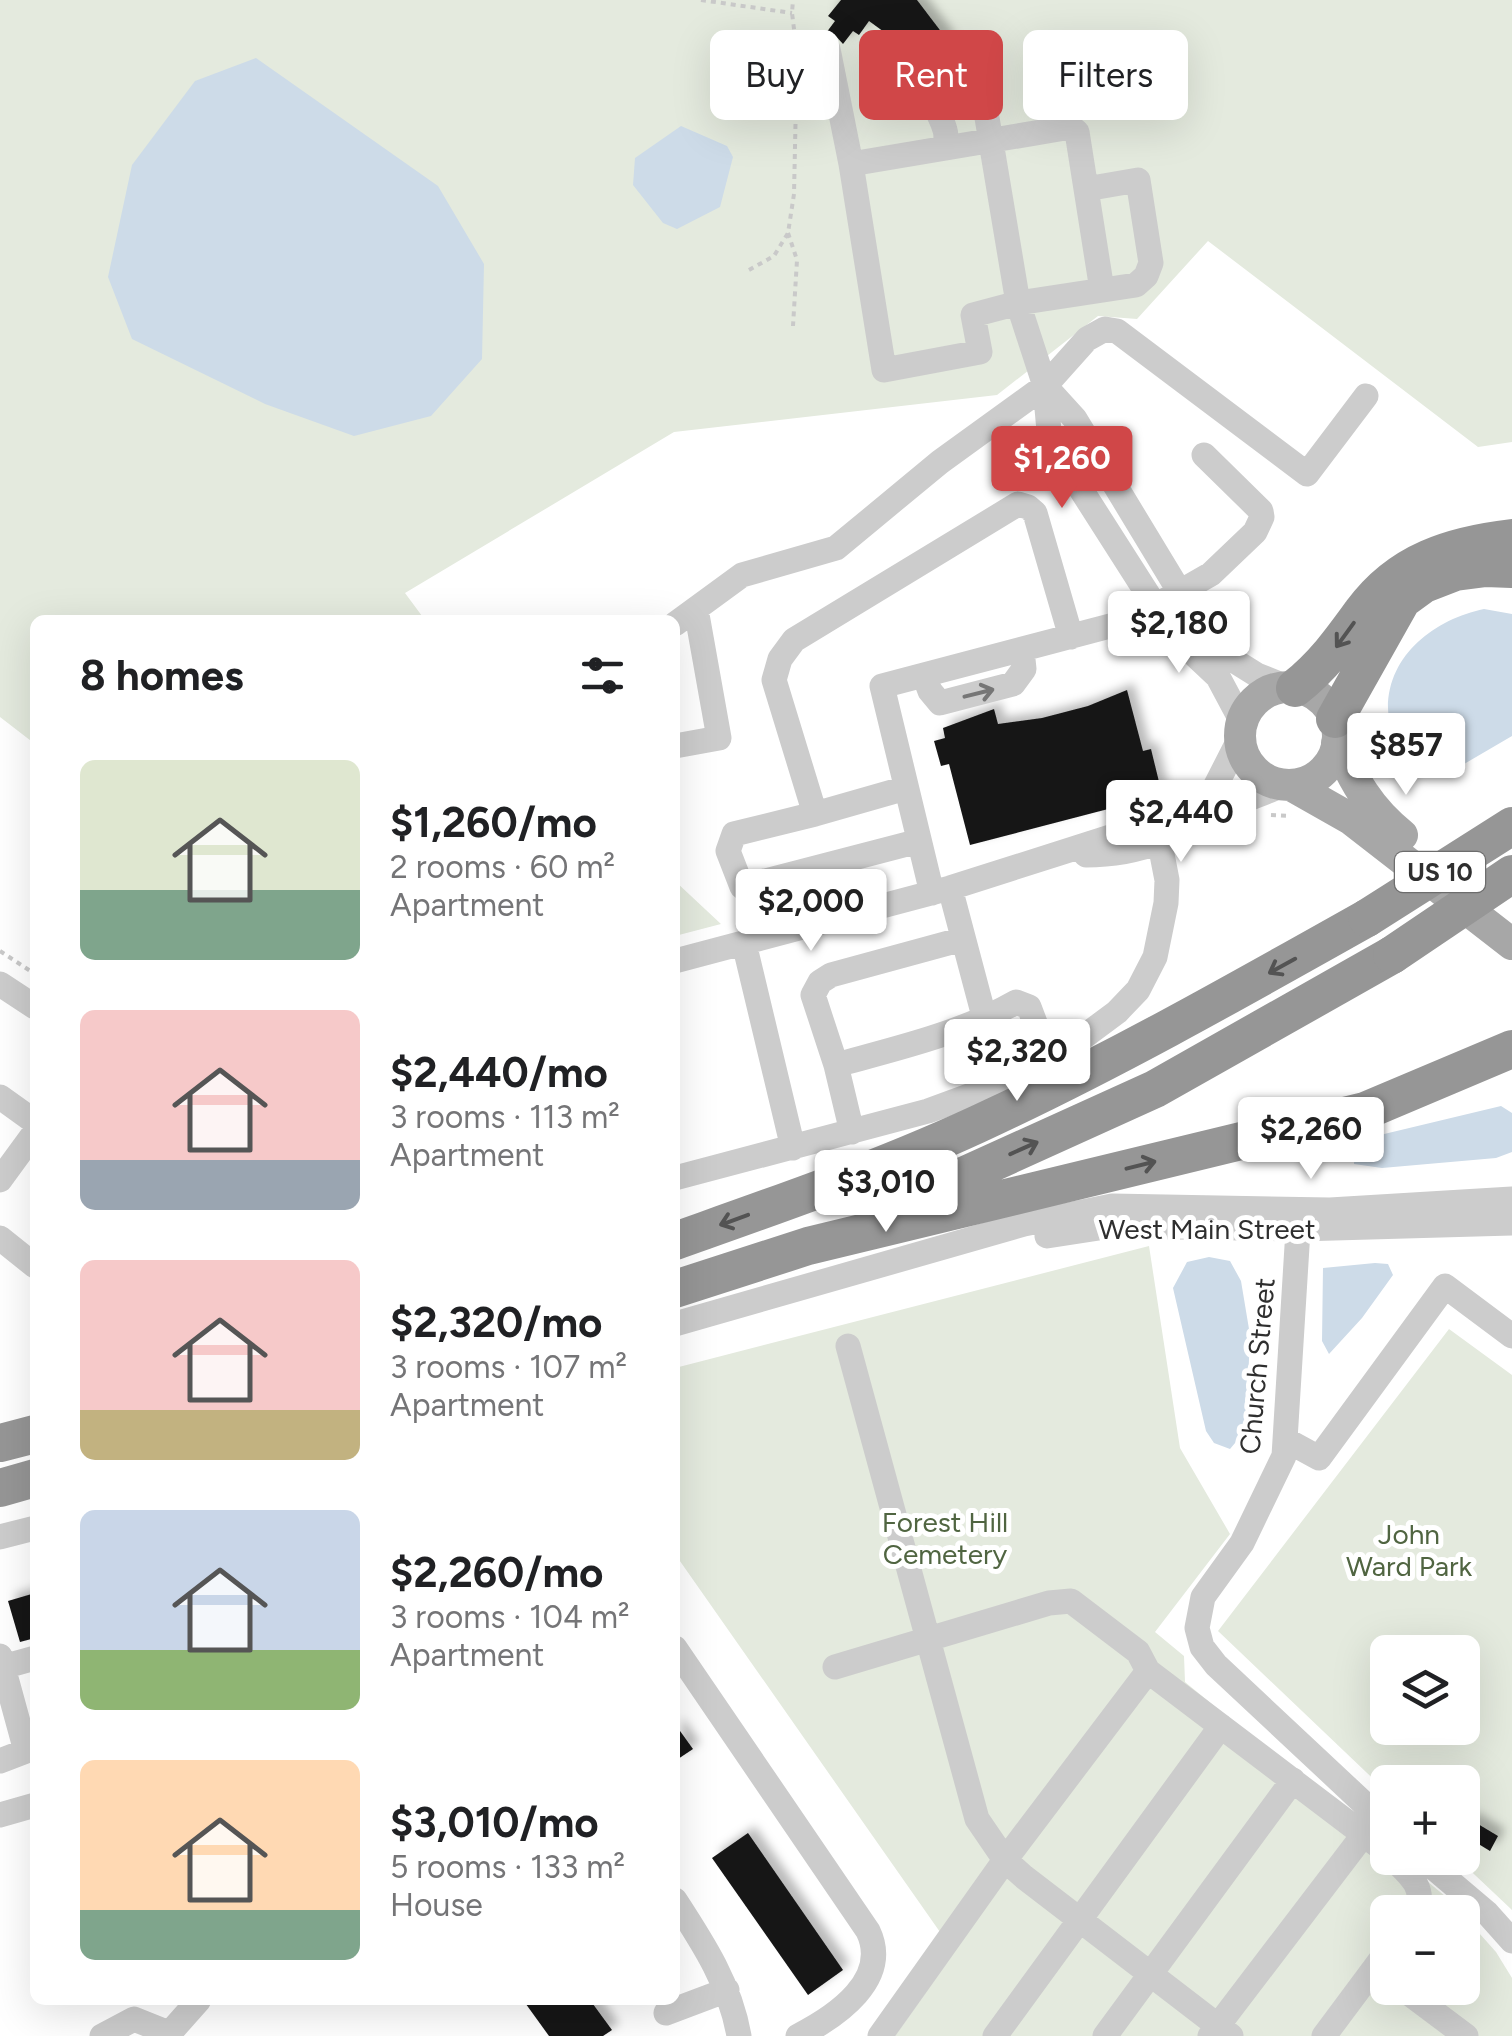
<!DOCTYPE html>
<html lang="en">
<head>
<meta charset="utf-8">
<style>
	:root { --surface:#fff; --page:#f6f6f6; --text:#202124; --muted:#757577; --accent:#d04748 }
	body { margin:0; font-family:Figtree,sans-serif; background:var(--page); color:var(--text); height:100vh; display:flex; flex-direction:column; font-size:38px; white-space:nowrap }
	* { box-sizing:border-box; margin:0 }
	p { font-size:32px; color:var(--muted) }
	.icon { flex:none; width:55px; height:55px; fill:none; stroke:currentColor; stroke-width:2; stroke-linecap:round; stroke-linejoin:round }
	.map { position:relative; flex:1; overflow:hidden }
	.drawer { position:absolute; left:30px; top:615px; width:650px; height:1390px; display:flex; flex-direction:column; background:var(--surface); border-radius:15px; box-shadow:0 10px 40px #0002 }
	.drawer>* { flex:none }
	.hud { position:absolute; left:710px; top:30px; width:650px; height:90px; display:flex; gap:20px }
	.tools { position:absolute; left:1370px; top:1635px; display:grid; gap:20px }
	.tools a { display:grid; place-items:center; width:110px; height:110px; border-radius:15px; background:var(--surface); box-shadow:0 10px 40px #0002; font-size:50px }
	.price { position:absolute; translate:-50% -85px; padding:0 22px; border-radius:10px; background:#fff; color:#222; font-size:32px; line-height:65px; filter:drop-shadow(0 2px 5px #0008) }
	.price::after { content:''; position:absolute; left:50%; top:60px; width:30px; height:22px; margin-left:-15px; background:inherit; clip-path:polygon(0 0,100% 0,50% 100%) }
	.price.selected { background:var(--accent); color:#fff }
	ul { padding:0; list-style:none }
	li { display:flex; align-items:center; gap:30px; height:250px; padding:0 50px }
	li span { display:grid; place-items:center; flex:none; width:280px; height:200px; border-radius:15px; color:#555 }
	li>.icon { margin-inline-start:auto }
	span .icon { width:120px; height:120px; fill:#fffc; stroke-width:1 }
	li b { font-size:42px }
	h2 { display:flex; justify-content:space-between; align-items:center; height:120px; padding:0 50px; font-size:42px }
	.chip { padding:0 35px; border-radius:15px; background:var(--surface); box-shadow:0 10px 40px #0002; font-size:35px; line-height:90px }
	.chip.selected { background:var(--accent); color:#fff }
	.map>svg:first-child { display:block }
</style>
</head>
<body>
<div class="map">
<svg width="1512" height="2036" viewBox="0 0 1512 2036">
	<defs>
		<filter id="shadow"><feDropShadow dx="7" dy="-7" stdDeviation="5" flood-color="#0004"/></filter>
	</defs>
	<rect width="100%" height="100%" fill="#fff"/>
	<path fill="#e4eade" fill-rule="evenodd" d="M0 0H1512V442L1478 447 1208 241 1137 319 1098 316 997 395 674 432 405 593 425 620H35V744L0 717Z
		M675 881 721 924 675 936Z
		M1149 1246 1180 1448 1230 1534 1155 1632 1184 1656 1185 1682 1445 1896 1460 1912H1388V1988H1462L1463 1915 1496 1952 1512 1978V2036H895L954 1952 675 1554V1368Z
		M1449 1329 1512 1375V1910L1457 1858H1462V1782H1388L1387 1792 1218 1631ZM1388 1652H1462V1728H1388Z"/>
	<path fill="#cddbe8" d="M256 58 438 186 484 264 482 359 431 416 354 436 265 404 132 339 108 277 132 165 195 81Z
		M681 126 727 146 733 157 720 207 677 229 663 223 633 185 635 158Z
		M1484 609 1512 614V736L1447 774 1405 768C1399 750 1388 727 1388 708 1388 654 1436 619 1484 609Z
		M1501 1106 1512 1113V1152L1496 1158 1382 1168 1354 1164 1355 1141Z
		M1209 1257 1230 1261 1241 1281 1250 1335 1246 1430 1230 1449 1214 1443 1206 1431 1173 1288 1187 1262Z
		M1375 1263 1388 1264 1393 1275 1362 1318 1329 1354 1322 1341 1323 1268Z"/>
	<path fill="#161616" filter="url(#shadow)" d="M841 0H917L949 42 917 56 869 21 859 35 853 31 843 44 834 34 826 33 835 21 828 16Z
		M1127 690 1143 751 1151 749 1161 790 1134 797 1135 802 970 845 949 764 941 766 934 741 945 738 943 728 994 709 998 724 1042 718 1088 706Z
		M35 1593V1638L20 1642 8 1601Z
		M675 1724 693 1749 675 1761Z
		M1468 1818 1498 1836 1490 1851 1462 1834Z
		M748 1833 843 1970 808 1995 712 1858Z
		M523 2000H590L612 2030 603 2036H549Z"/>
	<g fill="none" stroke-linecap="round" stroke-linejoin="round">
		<path stroke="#c9c9c9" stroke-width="4" stroke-dasharray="5 5" stroke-linecap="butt" d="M701 0 792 13
			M788 233 797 260 793 326
			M749 270 774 256 788 233 794 194 797 53 792 13 793 0
			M1271 815 1291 816
			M0 951 35 974"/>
		<path stroke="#ccc" stroke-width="25" d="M828 49 851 164 946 148C945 142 947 136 945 130 937 100 916 97 944 67 966 65 972 76 983 94L1018 303 1045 386 1049 431 1080 488 1156 607 1185 646 1218 677 1242 722
			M946 148 1071 127 1077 132 1102 290
			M851 164 884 370 980 352 973 315 1018 303 1136 285 1146 276 1151 263 1138 180 1086 189
			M1045 386 1075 419 1187 604 1233 660 1257 675 1287 687
			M675 624 742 575 836 548 940 462 1045 386 1087 339 1105 329 1117 331 1307 474 1366 396
			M924 675 930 691 940 703 1013 684 1024 669 1022 650
			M675 746 719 738 696 609
			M906 788 815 814 774 680 780 659 794 640 1018 504 1028 507 1035 513 1071 637
			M815 814 734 834 728 851 742 887 919 841
			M1086 855C1144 855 1180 835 1228 808 1245 799 1263 794 1280 786
			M950 888 985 1020
			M932 893 882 686 1129 621 1211 574 1255 532 1262 517 1261 511 1204 455
			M744 943 793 1148
			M675 961 950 888 1170 818 1214 789 1240 738
			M0 984 35 1007
			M836 1065C898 1048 960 1034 1016 1002L1029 1007 1048 1057
			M0 1097 35 1122
			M852 1132 836 1065 813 995 820 982 831 975 963 939
			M675 1178 928 1111 977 1093 1078 1041 1117 1012 1138 990 1155 957 1166 903 1167 880 1160 844
			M0 1180 35 1132
			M1299 1214 1284 1456 1242 1543 1203 1597 1197 1628 1202 1647 1216 1665 1388 1826
			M1047 1236 1112 1226 1299 1229 1512 1223
			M0 1238 35 1266
			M675 1324 1024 1224 1112 1206 1330 1210 1512 1199
			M848 1346 977 1819 1005 1860 1024 1877 1231 2036
			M1286 1440 1319 1458 1445 1286 1512 1336
			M0 1537 35 1528
			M675 1648 868 1931C891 1979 837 2016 798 2036
			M0 1656 26 1751 0 1761
			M3 1667 35 1658
			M835 1667 1049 1603 1071 1601 1138 1652 1148 1671 1388 1853
			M0 1815 35 1805
			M1392 1858C1409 1874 1427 1888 1416 1912
			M1422 1858 1487 1913 1512 1941
			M675 1900C703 1943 730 1984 739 2036
			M1402 1988 1466 2036
			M666 2013 727 1990
			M102 2036 134 2019 169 2033
			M167 2036 199 2000
			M880 2036 1005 1860 1148 1671
			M995 2036 1221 1726
			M1105 2036 1293 1780
			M1210 2036 1364 1834
			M1324 2036 1388 1950"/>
		<path stroke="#a7a7a7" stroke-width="32" d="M1240 736a49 49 0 1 1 98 0a49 49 0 1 1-98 0Z
			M1337 743C1354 781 1369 809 1402 835
			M1291 785 1351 819 1512 944"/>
		<path stroke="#969696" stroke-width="38" d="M1295 688C1323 666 1341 641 1362 612 1399 561 1452 545 1512 538
			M1335 719 1402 600 1424 584 1455 572 1486 568 1512 569
			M888 1210 1155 1089 1392 955
			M675 1241C782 1203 890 1166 993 1117 1121 1057 1244 987 1367 918
			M675 1289 808 1246 1365 1111 1512 1049
			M0 1443 35 1434
			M0 1488 35 1478"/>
		<path stroke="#969696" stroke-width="38" d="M1367 918 1512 826
			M1392 955 1512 874"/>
	</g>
	<defs><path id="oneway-shaft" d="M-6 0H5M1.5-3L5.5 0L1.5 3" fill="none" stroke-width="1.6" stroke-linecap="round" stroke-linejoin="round" transform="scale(2.5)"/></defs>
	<g stroke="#535353">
		<use href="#oneway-shaft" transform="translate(1345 635) rotate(126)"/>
		<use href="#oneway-shaft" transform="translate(1282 966) rotate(151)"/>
		<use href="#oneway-shaft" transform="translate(1024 1148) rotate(-24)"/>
		<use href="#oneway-shaft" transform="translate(1141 1165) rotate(-14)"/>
		<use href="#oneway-shaft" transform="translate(734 1220) rotate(160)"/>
	</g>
	<use stroke="#767676" href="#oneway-shaft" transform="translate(979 693) rotate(-14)"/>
	<g text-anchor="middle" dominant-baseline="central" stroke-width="10" stroke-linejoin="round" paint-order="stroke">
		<rect fill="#fff" stroke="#6d6d6d" stroke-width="2.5" x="1395" y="852" width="90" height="40" rx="8"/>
		<g font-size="25" font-weight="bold" fill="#2f2f2f">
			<text x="1440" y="872">US 10</text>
		</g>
		<g font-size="28" fill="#2f2f2f" stroke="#fff">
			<text x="1207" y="1229">West Main Street</text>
			<text transform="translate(1257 1366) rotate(-85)">Church Street</text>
		</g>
		<g font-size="28" fill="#506541" stroke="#fff">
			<text x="945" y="1522">Forest Hill<tspan x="945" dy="32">Cemetery</tspan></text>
			<text x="1409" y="1534">John<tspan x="1409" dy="32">Ward Park</tspan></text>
		</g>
	</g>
</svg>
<div class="tools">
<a><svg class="icon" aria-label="layers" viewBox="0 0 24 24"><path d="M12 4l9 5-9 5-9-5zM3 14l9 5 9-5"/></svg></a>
<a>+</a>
<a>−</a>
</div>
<b class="price selected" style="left:1062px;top:511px">$1,260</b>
<b class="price" style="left:1179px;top:676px">$2,180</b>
<b class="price" style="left:1406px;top:798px">$857</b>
<b class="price" style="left:1181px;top:865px">$2,440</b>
<b class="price" style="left:811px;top:954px">$2,000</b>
<b class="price" style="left:1017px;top:1104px">$2,320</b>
<b class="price" style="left:1311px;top:1182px">$2,260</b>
<b class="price" style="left:886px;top:1235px">$3,010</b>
<div class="hud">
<a class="chip">Buy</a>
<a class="chip selected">Rent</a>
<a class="chip">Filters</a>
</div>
<section class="drawer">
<h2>8 homes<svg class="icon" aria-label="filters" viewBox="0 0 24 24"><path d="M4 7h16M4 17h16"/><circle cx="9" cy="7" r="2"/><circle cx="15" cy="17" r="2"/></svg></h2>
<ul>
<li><span style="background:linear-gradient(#dfe7d0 65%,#7fa58c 0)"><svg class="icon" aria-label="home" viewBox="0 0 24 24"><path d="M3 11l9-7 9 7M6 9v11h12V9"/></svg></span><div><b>$1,260/mo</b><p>2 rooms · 60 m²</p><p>Apartment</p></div></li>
<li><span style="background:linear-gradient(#f6c9c9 75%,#9aa5b1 0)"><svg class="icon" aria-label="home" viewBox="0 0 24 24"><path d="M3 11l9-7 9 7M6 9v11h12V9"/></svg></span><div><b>$2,440/mo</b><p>3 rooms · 113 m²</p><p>Apartment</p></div></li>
<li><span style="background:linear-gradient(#f6c9c9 75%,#c2b280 0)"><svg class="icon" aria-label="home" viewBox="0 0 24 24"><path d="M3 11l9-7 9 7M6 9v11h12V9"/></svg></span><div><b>$2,320/mo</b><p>3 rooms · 107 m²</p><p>Apartment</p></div></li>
<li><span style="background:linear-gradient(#c9d6e8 70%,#8fb573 0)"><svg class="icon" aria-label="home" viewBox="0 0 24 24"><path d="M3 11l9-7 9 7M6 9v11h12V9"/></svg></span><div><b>$2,260/mo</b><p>3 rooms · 104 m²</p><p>Apartment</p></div></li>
<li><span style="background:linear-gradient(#ffd9b3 75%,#7fa58c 0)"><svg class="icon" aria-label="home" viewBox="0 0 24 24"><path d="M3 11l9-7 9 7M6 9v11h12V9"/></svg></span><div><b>$3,010/mo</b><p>5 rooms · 133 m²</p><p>House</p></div></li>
</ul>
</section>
</div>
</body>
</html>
